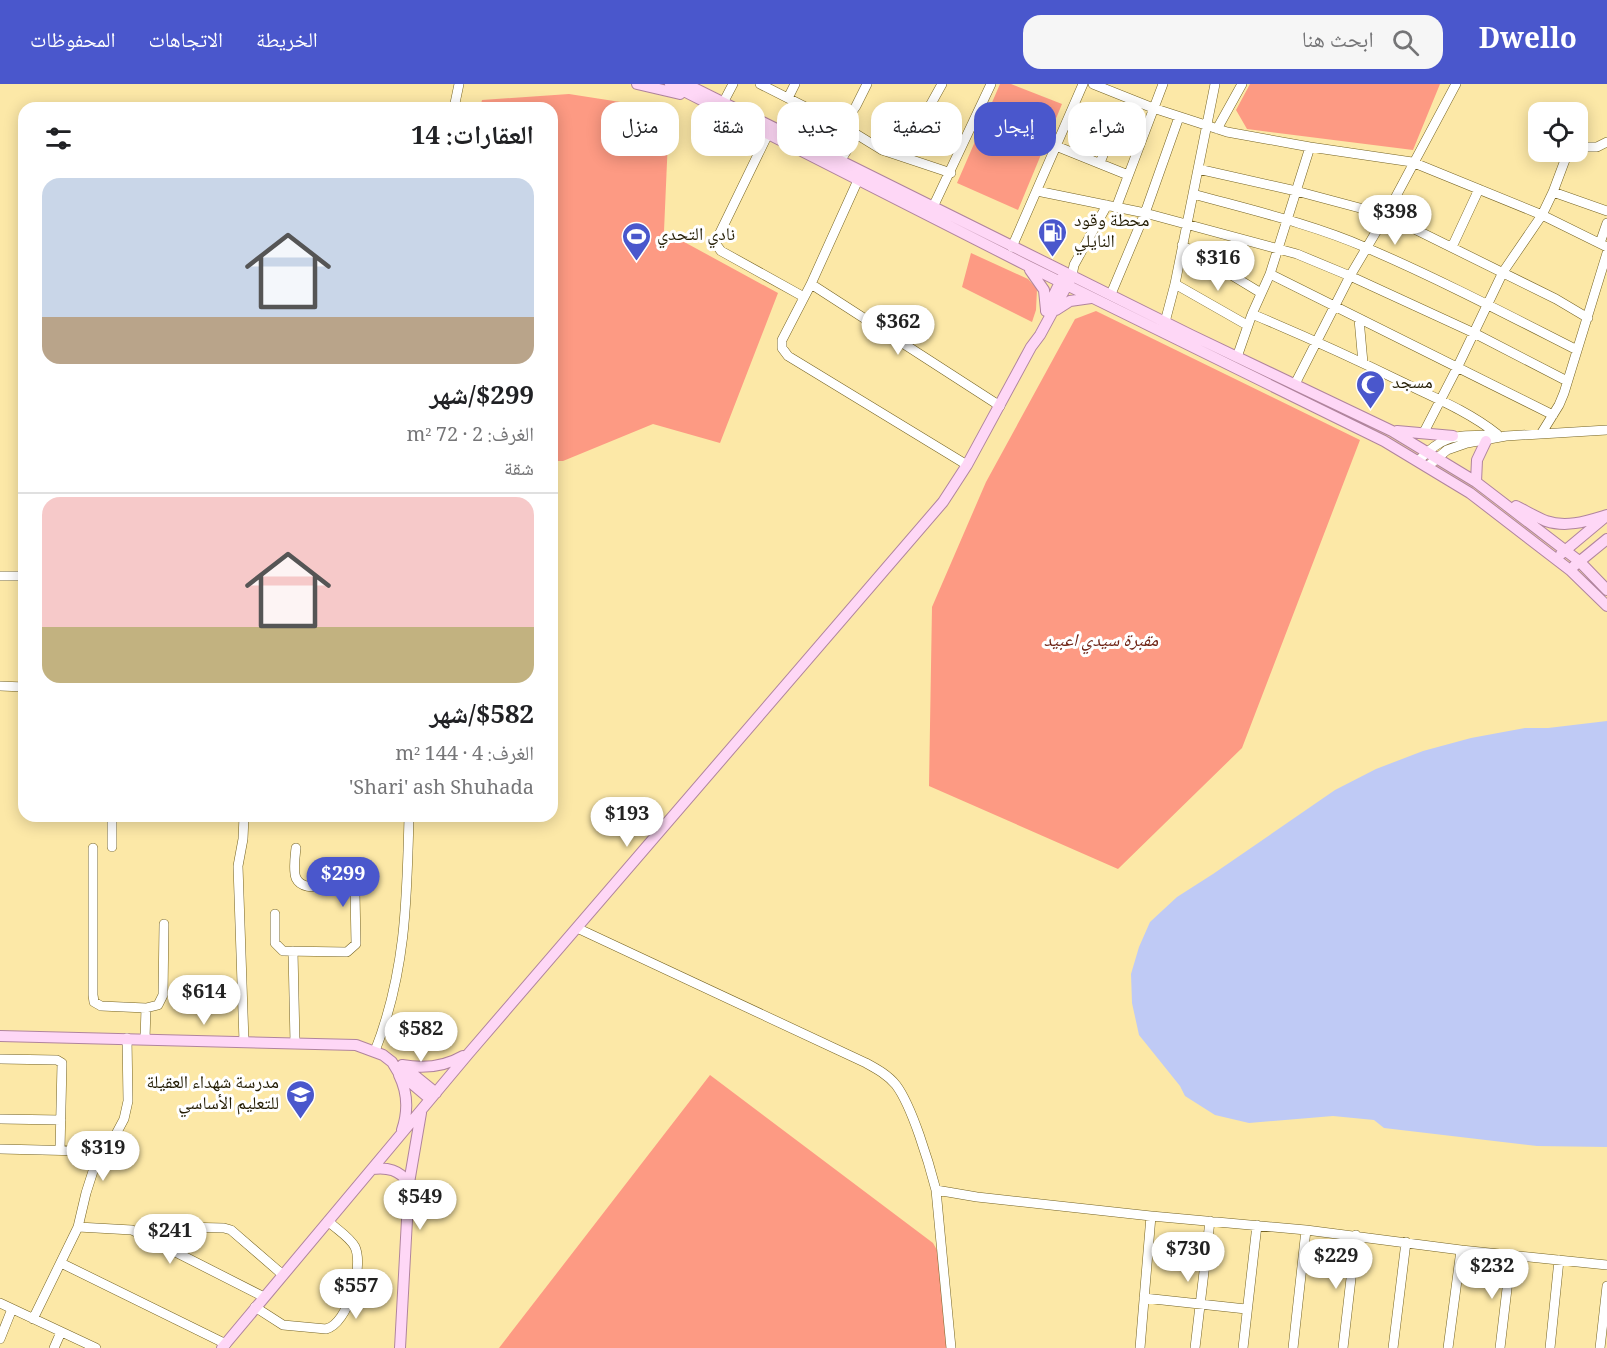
<!DOCTYPE html>
<html lang="ar">
<head>
<meta charset="utf-8">
<style>
	:root { --surface:#fff; --page:#f6f6f6; --text:#202124; --muted:#757577; --line:#e0e0e0; --accent:#4a57cc }
	body { margin:0; font-family:Georgia,"Noto Naskh Arabic",serif; background:var(--page); color:var(--text); direction:rtl; height:100vh; display:flex; flex-direction:column; font-size:22px; white-space:nowrap }
	* { box-sizing:border-box; margin:0 }
	p { font-size:20px; color:var(--muted) }
	.icon { flex:none; width:33px; height:33px; fill:none; stroke:currentColor; stroke-width:2; stroke-linecap:round; stroke-linejoin:round }
	.map { position:relative; flex:1; overflow:hidden; direction:ltr }
	.side { position:absolute; left:18px; top:18px; width:540px; height:720px; display:flex; flex-direction:column; background:var(--surface); border-radius:18px; box-shadow:0 3px 15px #0003; direction:rtl }
	.side>* { flex:none }
	.hud { position:absolute; left:576px; top:18px; width:570px; height:54px; direction:rtl; display:flex; gap:12px }
	.buttons { position:absolute; left:1528px; top:18px; display:grid; gap:12px }
	.buttons a { display:grid; place-items:center; width:60px; height:60px; border-radius:12px; background:var(--surface); box-shadow:0 3px 15px #0003; font-size:30px }
	.price { position:absolute; translate:-50% -51px; padding:0 14px; border-radius:21px; background:#fff; color:#222; font-size:20px; line-height:39px; filter:drop-shadow(0 2px 3px #0008) }
	.price::after { content:''; position:absolute; left:50%; top:36px; width:18px; height:14px; margin-left:-9px; background:inherit; clip-path:polygon(0 0,100% 0,50% 100%) }
	.price.selected { background:var(--accent); color:#fff }
	ul { padding:0; list-style:none }
	li { display:grid; align-content:center; gap:12px; height:318px; padding:0 24px }
	li+li { border-top:2px solid var(--line) }
	li span { display:grid; place-items:center; height:186px; border-radius:18px; color:#555 }
	li>.icon { margin-inline-start:auto }
	span .icon { width:108px; height:108px; fill:#fffc; stroke-width:1 }
	li b { font-size:26px }
	h2 { display:flex; justify-content:space-between; align-items:center; height:72px; padding:0 24px; font-size:26px }
	.chip { padding:0 21px; border-radius:18px; background:var(--surface); box-shadow:0 3px 15px #0003; font-size:21px; line-height:54px }
	.chip.selected { background:var(--accent); color:#fff }
	header { display:flex; align-items:center; gap:36px; box-sizing:border-box; height:84px; padding:0 30px; background:var(--accent); color:#fff }
	header strong { font-size:28px }
	nav { display:flex; gap:33px; margin-inline-start:auto; font-size:21px }
	.search { width:420px; height:54px; background:var(--page); display:flex; align-items:center; gap:15px; box-sizing:border-box; padding:0 21px; border-radius:18px; color:var(--muted); font-size:22px }
	.map>svg:first-child { display:block }
</style>
</head>
<body>
<header>
<strong>Dwello</strong>
<div class="search"><svg class="icon" aria-label="search" viewBox="0 0 24 24"><circle cx="10" cy="10" r="6"/><path d="M15 15l6 6"/></svg>ابحث هنا</div>
<nav><a>الخريطة</a><a>الاتجاهات</a><a>المحفوظات</a></nav>
</header>
<div class="map">
<svg width="1607" height="1264" viewBox="0 0 1607 1264">
	<rect width="100%" height="100%" fill="#fce8a7"/>
	<path fill="#fd9a83" d="M1000 0H1011L1062 20 1018 126 957 99Z
		M1250 0H1440L1413 66 1247 45 1236 26Z
		M569 10 646 22 669 32 664 147 778 209 720 359 653 340 563 377H552V24H480L482 16Z
		M971 169 1028 195 1037 205 1036 226 1032 238 962 203Z
		M1096 227 1360 356 1242 664 1118 785 929 702 932 523 986 398 1075 235Z
		M710 991 933 1159 938 1168 947 1264H499Z"/>
	<path fill="#bfcaf5" d="M1607 637V1063L1537 1062 1384 1044 1374 1036 1333 1032 1249 1039 1215 1031 1185 1012 1180 1002 1139 951 1132 919 1131 890 1139 863 1150 838 1177 813 1213 790 1335 706 1376 685 1423 667 1471 654 1525 644H1548Z"/>
	<g fill="none" stroke-linecap="round" stroke-linejoin="round">
		<defs>
			<path id="minor" d="M760 0 843 42 882 66 951 89
				M1093 0 1153 24 1227 48 1310 63 1412 78 1542 131 1607 163
				M788 14 795 0
				M723 19 733 0
				M454 24 459 0
				M1068 35 1109 48 1110 53 1100 79
				M1217 45 1242 0
				M768 50 715 159 721 167 804 213
				M1056 62 1128 91
				M1578 63H1597L1607 58
				M824 69 856 22 867 0
				M902 72 942 0
				M840 77 857 51
				M1198 85 1296 107 1386 131 1556 215 1588 234
				M858 96 811 200 782 256V264L788 272 967 381
				M1037 107 1145 129 1297 170 1350 192 1474 249 1567 297
				M1553 108 1607 127
				M1193 110C1251 126 1312 140 1367 164 1439 195 1508 231 1577 266
				M933 123 991 0
				M1116 124 1163 0
				M1600 159 1607 139
				M1182 161 1261 209
				M1012 163 1083 0
				M1452 163 1479 105
				M1270 190 1553 331
				M1072 192 1074 181 1107 121
				M811 200 1000 322
				M1175 200 1247 241
				M1111 210 1145 129 1179 33
				M1252 230C1302 251 1351 273 1400 297 1433 313 1468 327 1497 350
				M1359 235 1363 279
				M1165 238 1175 200 1215 0
				M1237 273 1252 230 1270 190 1310 63
				M1295 300 1350 192 1386 131 1456 0
				M1424 348 1457 284 1503 188 1542 131 1553 108 1568 68
				M1541 350 1559 321 1564 309 1607 169
				M1419 376C1444 350 1455 352 1489 351
				M1428 382 1447 366 1467 359 1506 352 1607 346
				M0 492H24
				M0 602 24 603
				M112 732V763
				M244 732 243 755 238 782 244 958
				M93 764V911L94 918 101 922 146 924 158 921 163 911 164 840
				M275 830V859L283 867 347 868 356 860 355 809C341 793 305 813 296 794 293 786 295 773 296 764
				M577 844 866 979C877 985 888 991 896 1001 912 1022 929 1079 936 1106L951 1264
				M293 867 295 959
				M145 955 146 924
				M375 967C406 888 407 815 409 732
				M0 975 57 976 62 979 60 1066
				M0 1035 61 1036
				M0 1065 83 1067
				M936 1106 977 1113 1151 1132 1306 1146 1461 1166 1607 1181
				M78 1143 132 1146 264 1213
				M183 1143 224 1144 231 1146 283 1191
				M61 1179 226 1260
				M1144 1214 1246 1225
				M0 1219 96 1264
				M255 1223 283 1241 326 1245C348 1240 364 1182 355 1163 350 1153 336 1145 328 1137
				M33 1235 78 1143 86 1109 95 1081 116 1050 124 1035 128 1017 127 954
				M0 1255 12 1225
				M54 1264 61 1248
				M1140 1264 1151 1132
				M1195 1264 1210 1137
				M1243 1264 1257 1141
				M1293 1264 1306 1146
				M1343 1264 1356 1151
				M1393 1264 1406 1158
				M1448 1264 1461 1166
				M1500 1264 1511 1171
				M1550 1264 1559 1176
				M1600 1264 1607 1202"/>
			<path id="major" d="M637 0 680 10
				M670 0 1026 181 1384 357 1470 409 1570 486 1607 522
				M686 0 1191 251 1392 347 1476 398 1579 477 1607 506
				M1030 186 1044 206 1046 226
				M1056 226 1070 217 1091 214
				M1046 227 1063 192
				M1397 347 1453 352
				M1476 398 1477 376 1486 357
				M1516 422C1526 427 1536 433 1546 437 1567 444 1587 437 1607 431
				M1561 470 1604 434
				M1574 482 1607 455
				M0 952 356 961 383 971 392 978 398 988 430 1015
				M402 981C424 985 444 983 463 972
				M404 983 436 1009
				M399 991C408 1009 408 1028 402 1046
				M372 1085C388 1083 399 1086 409 1099
				M222 1264 469 969 943 418 967 381 1031 263 1040 251 1072 192
				M400 1264 409 1099 421 1029"/>
		</defs>
		<use href="#minor" stroke="#756323" stroke-width="10"/>
		<use href="#major" stroke="#b0849d" stroke-width="12"/>
		<use href="#minor" stroke="#fff" stroke-width="9"/>
		<use href="#major" stroke="#fed7f6" stroke-width="10"/>
	</g>
	<defs>
		<symbol id="fuel-pin" viewBox="-11 -11 22 30"><path d="M0 17L-7.5 6A9.5 9.5 0 1 1 7.5 6Z" fill="#4a57cc" stroke="#fff"/><path d="M-5.5-6h7V0h2V4h1.3V-2.5L3-4.5l.8-.8L6-3V5H2.5V1h-1V6h-7ZM-4.2-4.7v3.2H.2V-4.7Z" fill="#fff"/></symbol>
		<symbol id="stadium-pin" viewBox="-11 -11 22 30"><path d="M0 17L-7.5 6A9.5 9.5 0 1 1 7.5 6Z" fill="#4a57cc" stroke="#fff"/><path d="M0-5a6.5 5 0 1 0 0 10a6.5 5 0 1 0 0-10ZM-3.5-1.8h7v3.6h-7Z" fill="#fff"/></symbol>
		<symbol id="mosque-pin" viewBox="-11 -11 22 30"><path d="M0 17L-7.5 6A9.5 9.5 0 1 1 7.5 6Z" fill="#4a57cc" stroke="#fff"/><path d="M3.5-4.9A6 6 0 1 0 3.5 4.9A5 5 0 1 1 3.5-4.9Z" fill="#fff"/></symbol>
		<symbol id="school-pin" viewBox="-11 -11 22 30"><path d="M0 17L-7.5 6A9.5 9.5 0 1 1 7.5 6Z" fill="#4a57cc" stroke="#fff"/><path d="M0-5L7-2L0 1L-7-2ZM-4 1L0 2.5L4 1V4Q0 6-4 4Z" fill="#fff"/></symbol>
	</defs>
	<g fill-rule="evenodd">
		<use href="#fuel-pin" x="1036" y="132" width="33" height="45"/>
		<use href="#stadium-pin" x="620" y="136" width="33" height="45"/>
		<use href="#mosque-pin" x="1354" y="284" width="33" height="45"/>
		<use href="#school-pin" x="284" y="994" width="33" height="45"/>
	</g>
	<g text-anchor="middle" dominant-baseline="central" stroke-width="6" stroke-linejoin="round" paint-order="stroke">
		<g font-size="18" fill="#221b02" stroke="#fff" text-anchor="start">
			<text x="1074" y="138">محطة وقود<tspan x="1074" dy="21">النايلي</tspan></text>
			<text x="657" y="152">نادي التحدي</text>
			<text x="1392" y="300">مسجد</text>
			<text x="279" y="1000" text-anchor="end">مدرسة شهداء العقيلة<tspan x="279" dy="21">للتعليم الأساسي</tspan></text>
		</g>
		<g font-size="18" font-style="italic" fill="#6f2415" stroke="#fff">
			<text x="1101" y="558">مقبرة سيدي اعبيد</text>
		</g>
	</g>
</svg>
<div class="buttons">
<a><svg class="icon" aria-label="locate" viewBox="0 0 24 24"><circle cx="12" cy="12" r="6"/><path d="M12 2v4M12 18v4M2 12h4M18 12h4"/></svg></a>
</div>
<b class="price" style="left:1395px;top:162px">$398</b>
<b class="price" style="left:1218px;top:208px">$316</b>
<b class="price" style="left:898px;top:272px">$362</b>
<b class="price" style="left:627px;top:764px">$193</b>
<b class="price selected" style="left:343px;top:824px">$299</b>
<b class="price" style="left:204px;top:942px">$614</b>
<b class="price" style="left:421px;top:979px">$582</b>
<b class="price" style="left:103px;top:1098px">$319</b>
<b class="price" style="left:420px;top:1147px">$549</b>
<b class="price" style="left:170px;top:1181px">$241</b>
<b class="price" style="left:1188px;top:1199px">$730</b>
<b class="price" style="left:1336px;top:1206px">$229</b>
<b class="price" style="left:1492px;top:1216px">$232</b>
<b class="price" style="left:356px;top:1236px">$557</b>
<div class="hud">
<a class="chip">شراء</a>
<a class="chip selected">إيجار</a>
<a class="chip">تصفية</a>
<a class="chip">جديد</a>
<a class="chip">شقة</a>
<a class="chip">منزل</a>
</div>
<section class="side">
<h2>العقارات: 14<svg class="icon" aria-label="filters" viewBox="0 0 24 24"><path d="M4 7h16M4 17h16"/><circle cx="9" cy="7" r="2"/><circle cx="15" cy="17" r="2"/></svg></h2>
<ul>
<li><span style="background:linear-gradient(#c9d6e8 75%,#b9a48a 0)"><svg class="icon" aria-label="home" viewBox="0 0 24 24"><path d="M3 11l9-7 9 7M6 9v11h12V9"/></svg></span><div><b>$299/شهر</b><p>الغرف: 2 · 72 m²</p><p>شقة</p></div></li>
<li><span style="background:linear-gradient(#f6c9c9 70%,#c2b280 0)"><svg class="icon" aria-label="home" viewBox="0 0 24 24"><path d="M3 11l9-7 9 7M6 9v11h12V9"/></svg></span><div><b>$582/شهر</b><p>الغرف: 4 · 144 m²</p><p>Shari' ash Shuhada'</p></div></li>
</ul>
</section>
</div>
</body>
</html>
